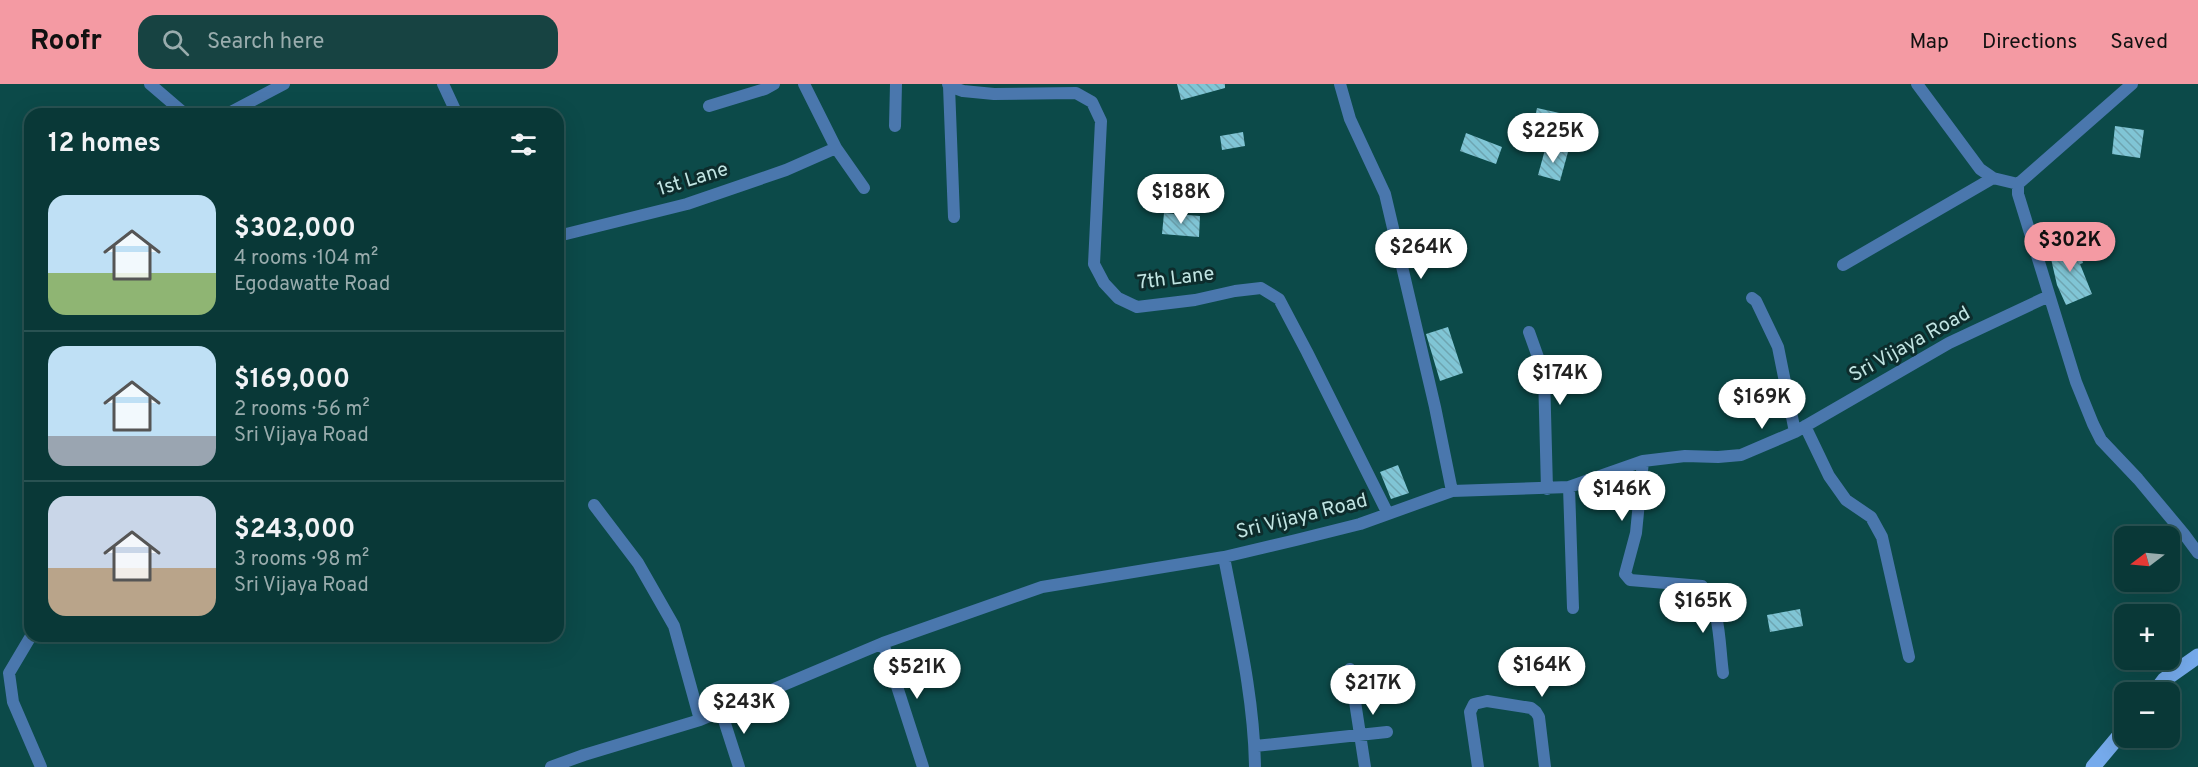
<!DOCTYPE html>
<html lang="en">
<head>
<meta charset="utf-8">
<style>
	:root { --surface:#093837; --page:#174342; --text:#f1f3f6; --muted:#99acad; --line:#295252; --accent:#f49aa3 }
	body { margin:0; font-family:Overpass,sans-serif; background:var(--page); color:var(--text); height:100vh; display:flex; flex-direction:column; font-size:22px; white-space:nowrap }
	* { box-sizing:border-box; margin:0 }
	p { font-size:20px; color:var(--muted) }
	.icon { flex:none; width:33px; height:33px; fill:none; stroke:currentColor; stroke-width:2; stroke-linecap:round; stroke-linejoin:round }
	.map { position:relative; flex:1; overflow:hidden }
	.details { position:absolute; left:24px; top:24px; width:540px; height:534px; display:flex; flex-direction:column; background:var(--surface); border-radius:18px; box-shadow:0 6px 24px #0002,0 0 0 2px var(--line) }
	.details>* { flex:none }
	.needle { width:39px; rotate:254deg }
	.buttons { position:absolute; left:2114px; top:442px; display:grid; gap:12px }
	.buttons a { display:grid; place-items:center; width:66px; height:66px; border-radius:12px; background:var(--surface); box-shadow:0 6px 24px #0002,0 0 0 2px var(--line); font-size:30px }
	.price { position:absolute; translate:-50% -51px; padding:0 14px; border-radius:21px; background:#fff; color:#222; font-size:20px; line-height:39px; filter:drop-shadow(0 2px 3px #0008) }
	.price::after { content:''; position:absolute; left:50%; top:36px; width:18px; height:14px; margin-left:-9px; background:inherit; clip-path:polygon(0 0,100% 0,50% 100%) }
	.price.current { background:var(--accent); color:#111 }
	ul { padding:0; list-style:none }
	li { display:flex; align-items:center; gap:18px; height:150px; padding:0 24px }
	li+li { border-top:2px solid var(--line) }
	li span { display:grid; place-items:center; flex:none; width:168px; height:120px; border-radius:18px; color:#555 }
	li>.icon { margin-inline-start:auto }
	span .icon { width:72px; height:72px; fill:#fffc; stroke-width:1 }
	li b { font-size:26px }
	h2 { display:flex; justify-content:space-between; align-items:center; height:72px; padding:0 24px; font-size:26px }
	header { display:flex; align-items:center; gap:36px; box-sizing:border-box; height:84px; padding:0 30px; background:var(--accent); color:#111 }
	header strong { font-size:28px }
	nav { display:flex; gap:33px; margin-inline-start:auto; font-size:21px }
	.search { width:420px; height:54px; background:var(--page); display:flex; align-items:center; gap:15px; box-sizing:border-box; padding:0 21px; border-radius:18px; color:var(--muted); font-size:22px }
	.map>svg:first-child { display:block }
</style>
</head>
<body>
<header>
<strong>Roofr</strong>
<div class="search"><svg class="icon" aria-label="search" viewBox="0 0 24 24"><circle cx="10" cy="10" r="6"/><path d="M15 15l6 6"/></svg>Search here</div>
<nav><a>Map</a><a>Directions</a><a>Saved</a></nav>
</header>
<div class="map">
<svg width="2198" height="683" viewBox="0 0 2198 683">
	<defs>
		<pattern id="building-back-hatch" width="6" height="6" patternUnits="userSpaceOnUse" patternTransform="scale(1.5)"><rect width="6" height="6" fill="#80c5d5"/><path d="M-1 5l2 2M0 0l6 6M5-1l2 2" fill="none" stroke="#6ea5b1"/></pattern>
	</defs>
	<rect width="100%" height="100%" fill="#0c4a49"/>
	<path fill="url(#building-back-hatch)" d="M1177 0H1225V4L1181 16Z
		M1537 24 1564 30 1559 51 1533 44Z
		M2115 42 2144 46 2140 74 2112 70Z
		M1243 48 1245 62 1222 66 1220 52Z
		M1466 49 1502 63 1496 80 1460 67Z
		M1546 62 1568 68 1560 97 1538 91Z
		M1164 129 1200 132 1199 153 1162 150Z
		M2077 158 2083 179 2080 180 2092 210 2066 221 2057 201 2049 166Z
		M1448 243 1463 289 1440 297 1426 250Z
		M1398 381 1409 409 1391 415 1380 388Z
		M1800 525 1803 542 1770 548 1767 531Z"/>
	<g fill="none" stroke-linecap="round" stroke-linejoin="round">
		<path stroke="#4a77ad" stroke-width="12" d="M150 0 185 30
			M443 0 457 30
			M804 0 836 64 864 104
			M948 0 949 2 963 7 994 10 1076 9 1092 18 1101 37 1094 180 1104 199 1118 214 1137 223 1195 216 1235 207 1261 204 1279 215 1307 268 1388 430
			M1340 0 1350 35 1385 110 1435 323 1452 407
			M1917 0 1980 85 1993 94 2018 100
			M2132 0 2018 100V110L2076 298 2093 340 2101 356 2138 395 2184 450 2198 469
			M949 2 954 133
			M709 22 765 5 774 0
			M227 30 284 0
			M895 42 896 0
			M558 152 687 120 786 86 836 64
			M1843 181 1993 94
			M1752 214 1756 217 1778 263 1795 348
			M1529 248 1544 290 1547 405
			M1805 342 1829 392 1846 416 1871 433 1882 453 1909 573
			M1643 377 1636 449 1625 490 1630 496 1702 502C1721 524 1719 561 1723 589
			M1569 403 1573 524
			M594 421 638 479 674 542 700 636
			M1224 473C1237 542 1254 612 1255 683
			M31 552 9 589 13 618 41 683
			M883 559 923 683
			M1350 585 1365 683
			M721 627 739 683
			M1255 662 1387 648
			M551 683 584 671 700 636 883 559 1042 503 1224 473 1296 456 1360 440 1452 407 1569 403 1643 377 1685 372 1718 373 1741 371 1795 348 1949 259 2049 212
			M1478 683 1470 628 1474 620 1487 617 1531 624 1536 628 1539 633 1545 683"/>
		<path stroke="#76abec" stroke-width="15" d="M2154 609 2164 596 2198 572
			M2093 683 2124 646"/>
	</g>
	<g text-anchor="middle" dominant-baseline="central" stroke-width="6" stroke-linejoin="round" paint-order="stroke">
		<g font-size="20" fill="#c1e4e2" stroke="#0d2c2c">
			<text transform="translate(693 96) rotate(-17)">1st Lane</text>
			<text transform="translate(1176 195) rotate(-7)">7th Lane</text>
			<text transform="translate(1910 261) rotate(-29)">Sri Vijaya Road</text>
			<text transform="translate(1302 433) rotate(-14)">Sri Vijaya Road</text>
		</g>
	</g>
</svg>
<div class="buttons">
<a><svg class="needle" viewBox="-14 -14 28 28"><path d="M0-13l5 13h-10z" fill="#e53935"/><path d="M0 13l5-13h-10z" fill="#99acad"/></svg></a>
<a>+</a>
<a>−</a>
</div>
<b class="price" style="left:1553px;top:80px">$225K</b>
<b class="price" style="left:1181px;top:141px">$188K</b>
<b class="price current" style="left:2070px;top:189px">$302K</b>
<b class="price" style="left:1421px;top:196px">$264K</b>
<b class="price" style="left:1560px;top:322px">$174K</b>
<b class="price" style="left:1762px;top:346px">$169K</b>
<b class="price" style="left:1622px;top:438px">$146K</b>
<b class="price" style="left:1703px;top:550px">$165K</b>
<b class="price" style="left:1542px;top:614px">$164K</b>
<b class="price" style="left:917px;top:616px">$521K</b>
<b class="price" style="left:1373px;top:632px">$217K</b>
<b class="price" style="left:744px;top:651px">$243K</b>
<section class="details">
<h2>12 homes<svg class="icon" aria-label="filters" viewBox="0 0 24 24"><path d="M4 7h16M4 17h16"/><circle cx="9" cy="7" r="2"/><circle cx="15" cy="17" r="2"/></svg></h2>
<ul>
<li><span style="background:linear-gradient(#bfe0f5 65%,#8fb573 0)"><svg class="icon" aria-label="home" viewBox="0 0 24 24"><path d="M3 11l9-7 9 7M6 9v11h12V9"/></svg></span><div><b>$302,000</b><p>4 rooms · 104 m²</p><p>Egodawatte Road</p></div></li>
<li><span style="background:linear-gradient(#bfe0f5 75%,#9aa5b1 0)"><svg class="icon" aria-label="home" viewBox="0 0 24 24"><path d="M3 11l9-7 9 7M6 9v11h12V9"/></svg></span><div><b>$169,000</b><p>2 rooms · 56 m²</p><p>Sri Vijaya Road</p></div></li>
<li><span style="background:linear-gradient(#c9d6e8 60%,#b9a48a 0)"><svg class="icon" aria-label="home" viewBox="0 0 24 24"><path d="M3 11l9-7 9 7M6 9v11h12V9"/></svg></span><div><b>$243,000</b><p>3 rooms · 98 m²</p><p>Sri Vijaya Road</p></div></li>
</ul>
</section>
</div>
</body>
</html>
